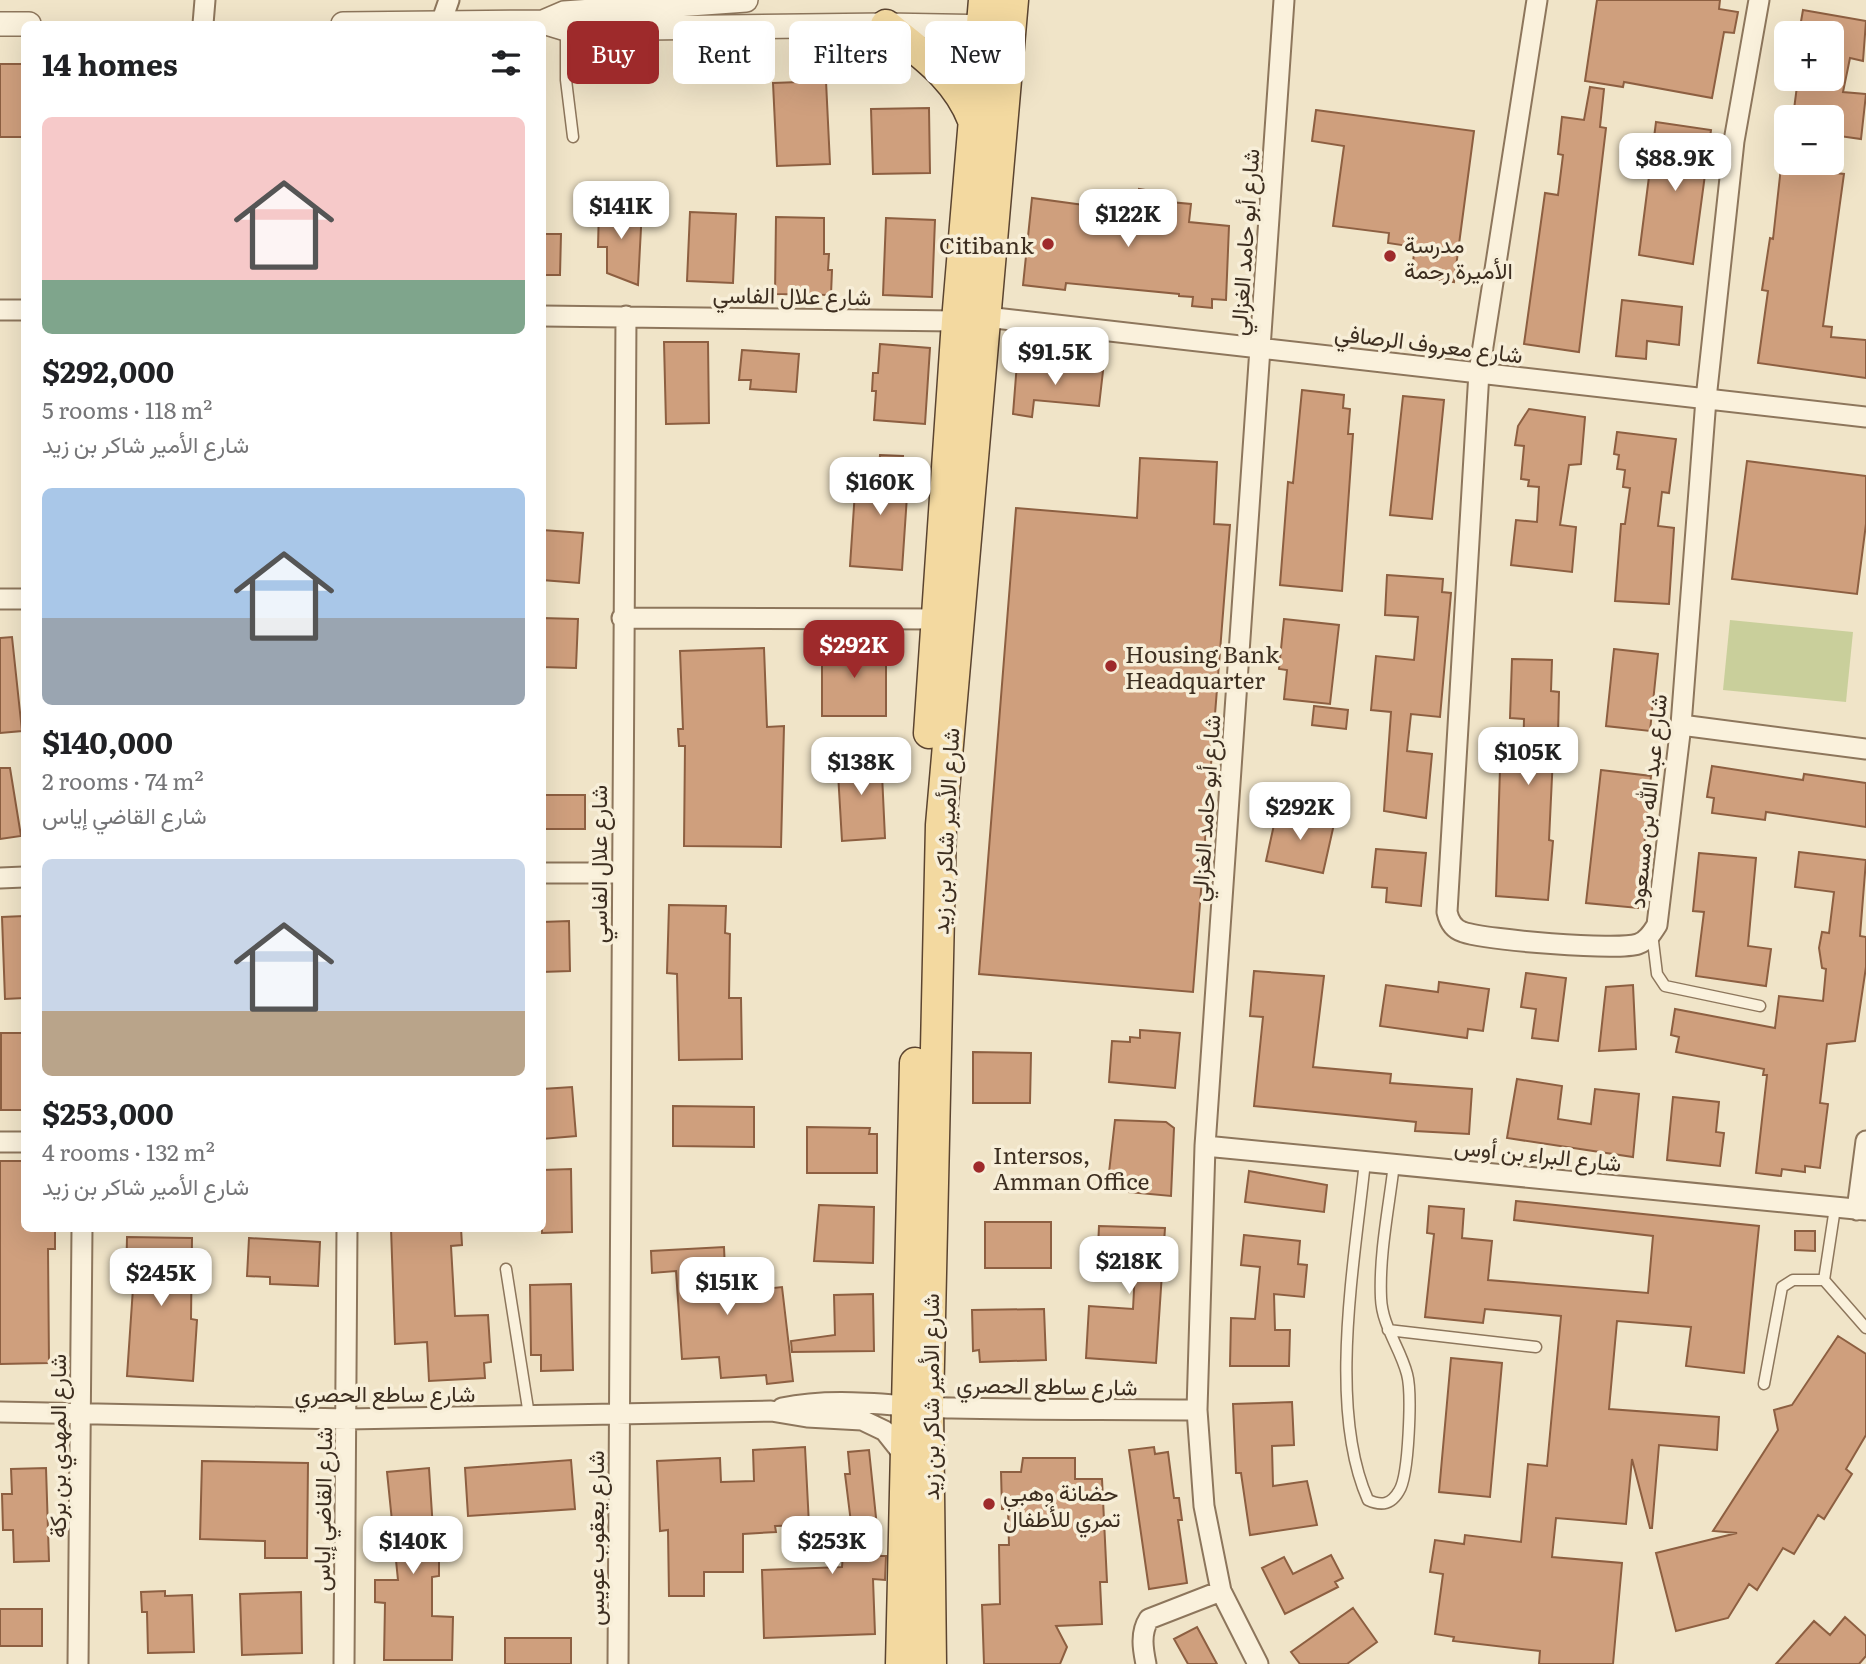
<!DOCTYPE html>
<html lang="en">
<head>
<meta charset="utf-8">
<style>
	:root { --surface:#fff; --page:#f2f2f2; --text:#202124; --muted:#757577; --accent:#9e2a2b }
	body { margin:0; font-family:Literata,Vazirmatn,serif; background:var(--page); color:var(--text); height:100vh; display:flex; flex-direction:column; font-size:26px; white-space:nowrap }
	* { box-sizing:border-box; margin:0 }
	p { font-size:23px; color:var(--muted) }
	.icon { flex:none; width:38px; height:38px; fill:none; stroke:currentColor; stroke-width:2; stroke-linecap:round; stroke-linejoin:round }
	.map { position:relative; flex:1; overflow:hidden }
	.drawer { position:absolute; left:21px; top:21px; width:525px; height:1211px; display:flex; flex-direction:column; background:var(--surface); border-radius:10px; box-shadow:0 7px 28px #0002 }
	.drawer>* { flex:none }
	.banner { position:absolute; left:567px; top:21px; width:665px; height:63px; display:flex; gap:14px }
	.buttons { position:absolute; left:1774px; top:21px; display:grid; gap:14px }
	.buttons a { display:grid; place-items:center; width:70px; height:70px; border-radius:10px; background:var(--surface); box-shadow:0 7px 28px #0002; font-size:35px }
	.price { position:absolute; translate:-50% -60px; padding:0 16px; border-radius:14px; background:#fff; color:#222; font-size:23px; line-height:46px; filter:drop-shadow(0 2px 4px #0008) }
	.price::after { content:''; position:absolute; left:50%; top:42px; width:21px; height:16px; margin-left:-10px; background:inherit; clip-path:polygon(0 0,100% 0,50% 100%) }
	.price.selected { background:var(--accent); color:#fff }
	ul { padding:0; list-style:none }
	li { display:grid; align-content:center; gap:14px; height:371px; padding:0 21px }
	li span { display:grid; place-items:center; height:217px; border-radius:10px; color:#555 }
	li>.icon { margin-inline-start:auto }
	span .icon { width:126px; height:126px; fill:#fffc; stroke-width:1 }
	li b { font-size:30px }
	h2 { display:flex; justify-content:space-between; align-items:center; height:84px; padding:0 21px; font-size:30px }
	.pill { padding:0 24px; border-radius:10px; background:var(--surface); box-shadow:0 7px 28px #0002; font-size:24px; line-height:63px }
	.pill.selected { background:var(--accent); color:#fff }
	.map>svg:first-child { display:block }
</style>
</head>
<body>
<div class="map">
<svg width="1866" height="1664" viewBox="0 0 1866 1664">
	<rect width="100%" height="100%" fill="#f0e4c8"/>
	<path fill="#c9cf9b" d="M1730 620 1853 632 1846 702 1723 690Z"/>
	<path fill="#cf9f7d" stroke="#8d5f41" stroke-width="2" d="M1597 0H1720L1719 9 1738 12 1734 33 1724 32 1712 98 1624 82 1623 87 1585 81Z
		M1803 10 1866 21 1863 61 1850 58 1843 92 1866 94 1861 139 1832 135V117H1793L1797 86 1832 90V33H1799Z
		M0 64H24V137H0Z
		M826 81 830 164 777 166 773 83Z
		M1590 87 1604 89 1600 127 1606 128 1579 352 1524 344 1545 193 1558 195 1563 155 1558 154 1562 117 1584 120Z
		M929 108 930 173 873 174 871 109Z
		M1316 110 1474 131 1454 282 1411 276 1415 247 1388 243 1389 233 1333 226 1344 146 1312 141Z
		M1656 122 1711 130 1693 264 1639 255Z
		M1781 167 1844 174 1823 326 1832 327 1831 337 1866 340V378L1758 363 1768 291 1762 290 1770 238 1773 239Z
		M1139 189 1171 194 1170 202 1191 204 1189 222 1229 226 1226 300 1212 299V308L1192 306 1193 297 1179 296V294L1066 283 1065 290 1023 285 1032 198 1135 212Z
		M599 207 642 209 638 285 607 273V247H598Z
		M690 212 736 214 733 283 687 281Z
		M776 217 824 218V254H829L828 270H832L831 295 775 294Z
		M886 218 935 220 932 297 883 295Z
		M542 234H561L560 275H542Z
		M1622 300 1682 307 1679 345 1647 341 1646 359 1616 356Z
		M664 342H708L709 423 666 424Z
		M880 344 930 348 925 424 874 420 876 391H872L873 373H878Z
		M742 350 799 354 796 392 750 389 751 380H739Z
		M1017 363 1103 371 1099 406 1034 400 1032 417 1013 414Z
		M1302 390 1344 395 1343 408 1350 409 1348 434H1353L1342 591 1280 585 1288 482 1293 483Z
		M1403 396 1444 400 1432 519 1390 515Z
		M1529 409 1585 417 1581 464 1569 465 1560 525 1576 527 1572 572 1511 565 1516 520 1537 522 1539 487 1528 486 1529 480 1521 479 1524 446 1515 445 1518 426Z
		M1617 432 1676 439 1669 493 1662 492 1658 526 1674 528 1669 604 1615 601 1621 524H1625L1630 488 1623 487 1625 470 1617 469 1619 455 1614 454Z
		M880 455 903 456 901 480 908 481 902 570 850 566 856 476 878 478Z
		M1140 458 1217 462 1214 524 1230 525 1193 992 979 974 1016 508 1137 518Z
		M1747 461 1866 476V524L1857 594 1732 579Z
		M542 530 583 533 579 583 542 580Z
		M1387 575 1443 579 1442 592 1451 593 1440 717 1411 714 1407 751 1432 754 1426 818 1384 811 1391 712 1371 710 1376 656 1414 660 1418 617 1385 615Z
		M542 618 578 619 576 668 542 667Z
		M1284 619 1339 625 1330 704 1284 699 1287 670 1279 669Z
		M12 637 22 731 0 733V638Z
		M822 643H886V716H822Z
		M764 648 767 727 784 726 781 847 684 846 685 746H679L678 729H683L680 651Z
		M1614 649 1658 654 1650 731 1606 726Z
		M1512 659 1552 660 1551 691 1559 692 1558 735H1554L1549 840 1553 841 1548 900 1496 896 1500 769H1508V756L1523 757 1524 719 1510 718Z
		M1314 706 1348 710 1346 729 1312 725Z
		M881 753 885 838 842 841 837 756Z
		M1712 766 1803 780 1804 774 1866 783V827L1766 812 1765 820 1712 813 1714 798 1707 797Z
		M0 768H10L21 836 0 839Z
		M1601 770 1651 776 1638 908 1586 903Z
		M542 795H585V829H542Z
		M1277 811 1334 824 1323 873 1266 861Z
		M1376 849 1426 853 1421 906 1386 902 1387 888 1372 887Z
		M1799 852 1866 860 1860 936 1866 937V967L1855 1041 1827 1044 1820 1103 1828 1104 1820 1168 1805 1166V1172L1782 1169 1781 1176 1756 1173 1767 1075H1763L1764 1069 1676 1052 1679 1037 1671 1035 1675 1009 1775 1028 1779 996 1823 1001 1826 969 1822 968 1819 948 1822 932 1829 933 1834 892 1795 887Z
		M1699 853 1756 858 1748 946 1771 949 1766 986 1696 976 1704 912 1693 911Z
		M669 905 726 906 725 933 730 934 729 998H741L742 1059 679 1060 677 974 667 973Z
		M24 916V998L5 999 2 917Z
		M569 921 570 971 542 972V922Z
		M1254 971 1324 976 1313 1067 1391 1074 1390 1083 1472 1089 1469 1134 1415 1131 1416 1122 1254 1106 1263 1017 1250 1016Z
		M1526 973 1566 978 1558 1041 1532 1038 1536 1009 1521 1007Z
		M1439 982 1489 989 1483 1031 1468 1029 1467 1038 1380 1026 1386 985 1438 992Z
		M1633 985 1636 1049 1599 1051 1606 987Z
		M1140 1030 1180 1033 1175 1088 1109 1082 1112 1041 1130 1042V1037L1140 1038Z
		M1 1033H24V1110H1Z
		M973 1052 1031 1053 1030 1103H973Z
		M1517 1079 1562 1086 1558 1119 1591 1124 1595 1089 1639 1094 1633 1157 1507 1138Z
		M572 1087 576 1136 542 1139V1089Z
		M1673 1097 1719 1102 1716 1132 1724 1133 1720 1166 1667 1160Z
		M673 1106 754 1107V1147L673 1146Z
		M1115 1120 1166 1122 1174 1128 1171 1196 1107 1190Z
		M807 1127 870 1128 869 1134H877V1173H807Z
		M0 1161H24V1228H55V1249H48L49 1363 0 1364Z
		M571 1169 572 1232 542 1233V1170Z
		M1249 1171 1327 1185 1324 1212 1245 1202Z
		M1516 1201 1759 1226 1744 1373 1686 1366 1691 1327 1617 1321 1609 1409 1719 1417 1717 1450 1659 1445 1652 1528H1650L1632 1459 1626 1524 1556 1518 1552 1557 1622 1563 1613 1664H1539L1540 1651 1453 1641 1454 1637 1435 1634 1443 1574 1430 1572 1435 1540 1464 1544 1465 1535 1521 1542 1528 1464 1547 1466 1561 1316 1485 1309 1483 1323 1425 1317 1434 1234 1427 1233 1429 1206 1464 1209 1462 1238 1492 1241 1488 1280 1648 1293 1653 1236 1514 1220Z
		M819 1205 874 1207 873 1263 814 1261Z
		M985 1222H1051V1268H985Z
		M1099 1226 1165 1228 1156 1363 1086 1358 1089 1306 1133 1309 1135 1271 1097 1270Z
		M391 1228H461L462 1245 451 1246 455 1316 488 1315 491 1362 484 1363 485 1378 429 1381 427 1342 395 1344Z
		M1795 1231H1815V1251L1795 1250Z
		M1244 1235 1300 1241 1298 1264 1307 1265 1304 1297 1274 1294 1275 1330H1290L1289 1366H1230L1231 1318 1255 1319 1260 1267 1241 1265Z
		M127 1237 192 1238 191 1319 197 1320 193 1381 127 1376 133 1288 126 1287Z
		M249 1238 320 1242 318 1286 270 1284V1277L247 1276Z
		M724 1247 726 1293 782 1287 793 1381 767 1384 766 1375 721 1378 719 1357 682 1359 676 1271 652 1273 651 1251Z
		M571 1284 573 1370 541 1371V1355H531L530 1285Z
		M873 1294 874 1351 792 1352 791 1341 835 1335 834 1295Z
		M1044 1309 1046 1360 980 1362 979 1350 973 1351 972 1310Z
		M1838 1336 1866 1354V1435L1846 1469 1852 1474 1824 1519 1818 1515 1794 1554 1783 1548 1757 1590 1749 1584 1728 1618 1676 1631 1656 1553 1737 1533 1713 1531 1778 1430 1774 1410 1792 1405Z
		M1451 1358 1502 1363 1490 1497 1439 1492Z
		M1292 1402 1294 1445 1272 1446 1273 1486 1307 1481 1317 1525 1250 1535 1241 1473H1236L1233 1404Z
		M805 1447 809 1525 775 1526 776 1532 743 1534V1572H704V1596H669L668 1530 660 1531 657 1461 720 1458 721 1482 754 1481 753 1450Z
		M1154 1447 1155 1454 1168 1452 1174 1498H1179L1182 1520H1178L1187 1583 1149 1589 1129 1450Z
		M869 1450 880 1556H886L885 1580 873 1579 875 1634 764 1638 762 1570 842 1567 843 1554 855 1555 845 1474H850L848 1452Z
		M1023 1458H1075V1479H1102L1107 1582H1100L1102 1624 1056 1626 1067 1647 1060 1664H984L982 1605 1000 1604 999 1545H1009L1008 1509H1002L1001 1472H1021Z
		M571 1460 575 1509 468 1516 465 1468Z
		M202 1461 308 1463 307 1558H265V1541L200 1539Z
		M46 1468 49 1561 14 1562 13 1530H3L2 1494H12L11 1469Z
		M429 1468 435 1560H439V1576L432 1577V1616L453 1617 452 1660H384L385 1603 375 1602V1580H398L387 1472Z
		M1331 1555 1343 1578 1335 1582 1338 1587 1285 1614 1262 1568 1284 1557 1293 1574Z
		M165 1591V1596L192 1595 194 1652 148 1653 147 1612H142L141 1592Z
		M301 1592 302 1653 242 1655 240 1594Z
		M1353 1608 1377 1642 1347 1664H1300L1291 1652Z
		M0 1609H42V1646H0Z
		M1845 1617 1866 1636V1656L1859 1664H1776L1814 1621 1830 1635Z
		M1197 1627 1217 1664H1188L1174 1639Z
		M505 1638H571V1664H505Z"/>
	<g fill="none" stroke-linecap="round" stroke-linejoin="round">
		<defs>
			<path id="service" d="M566 30V80L573 137
				M1652 933 1657 974 1665 986 1760 1006
				M1365 1161C1355 1260 1327 1408 1368 1500 1381 1506 1391 1505 1399 1491 1409 1476 1412 1392 1407 1374 1400 1347 1382 1326 1381 1298 1379 1254 1389 1207 1394 1164
				M506 1269 529 1415
				M1824 1280 1866 1328
				M1388 1330 1536 1347
				M1764 1384 1782 1287 1793 1280H1824L1835 1208"/>
			<path id="minor" d="M1537 0 1479 372 1447 912C1449 921 1453 929 1463 932 1486 940 1617 951 1638 944 1647 941 1652 933 1657 925L1681 725 1706 399 1734 141 1759 0
				M441 23 449 0
				M203 24 205 0
				M0 310H24
				M542 316 957 321
				M986 317 1866 417
				M0 599H24
				M622 618 947 619
				M1681 725 1866 749
				M542 873H622
				M0 878 24 877
				M0 1142H24
				M1205 1146 1866 1210
				M1857 1210 1866 1141
				M782 1408C839 1396 895 1407 952 1408 1033 1410 1115 1409 1197 1410
				M0 1412 347 1419 771 1411 807 1417 862 1420 885 1431 904 1455
				M78 1664 82 1228
				M344 1664 347 1228
				M618 1664 626 316
				M1146 1664C1143 1649 1140 1633 1149 1619L1221 1591
				M1258 1664 1221 1591 1204 1506 1197 1410 1205 1146 1284 0"/>
			<path id="tertiary" d="M543 22 564 13 746 0
				M0 24H29
				M343 24 543 22 566 29 886 25 997 27"/>
			<path id="primary" d="M886 25C921 54 956 76 973 120
				M929 733 957 321 984 0
				M901 1664 915 1063
				M931 1664 928 1407 941 825 1013 0"/>
		</defs>
		<use href="#service" stroke="#8d765c" stroke-width="13"/>
		<use href="#minor" stroke="#8d765c" stroke-width="23"/>
		<use href="#tertiary" stroke="#8d765c" stroke-width="26"/>
		<use href="#primary" stroke="#5b4430" stroke-width="33"/>
		<use href="#service" stroke="#faf1dc" stroke-width="10"/>
		<use href="#minor" stroke="#faf1dc" stroke-width="19"/>
		<use href="#tertiary" stroke="#faf1dc" stroke-width="23"/>
		<use href="#primary" stroke="#f3d9a0" stroke-width="30"/>
	</g>
	<g fill="#9e2a2b" stroke="#f7eed8" stroke-width="2.5">
		<circle cx="1048" cy="244" r="7"/>
		<circle cx="1390" cy="256" r="7"/>
		<circle cx="1111" cy="666" r="7"/>
		<circle cx="979" cy="1167" r="7"/>
		<circle cx="989" cy="1504" r="7"/>
	</g>
	<g text-anchor="middle" dominant-baseline="central" stroke-width="7" stroke-linejoin="round" paint-order="stroke">
		<g font-size="23" fill="#3d2e20" stroke="#f7eed8">
			<text transform="translate(1243 242) rotate(-86)">شارع أبو حامد الغزالي</text>
			<text transform="translate(792 294) rotate(1)">شارع علال الفاسي</text>
			<text transform="translate(1429 342) rotate(7)">شارع معروف الرصافي</text>
			<text transform="translate(1646 801) rotate(-84)">شارع عبد الله بن مسعود</text>
			<text transform="translate(1204 808) rotate(-86)">شارع أبو حامد الغزالي</text>
			<text transform="translate(944 831) rotate(-87)">شارع الأمير شاكر بن زيد</text>
			<text transform="translate(597 864) rotate(-90)">شارع علال الفاسي</text>
			<text transform="translate(1538 1153) rotate(6)">شارع البراء بن أوس</text>
			<text transform="translate(1047 1384) rotate(1)">شارع ساطع الحصري</text>
			<text x="385" y="1392">شارع ساطع الحصري</text>
			<text transform="translate(929 1397) rotate(-90)">شارع الأمير شاكر بن زيد</text>
			<text transform="translate(56 1446) rotate(-90)">شارع المهدي بن بركة</text>
			<text transform="translate(321 1509) rotate(-89)">شارع القاضي إياس</text>
			<text transform="translate(594 1538) rotate(-90)">شارع يعقوب عويس</text>
		</g>
		<g font-size="23" fill="#3d2e20" stroke="#f7eed8" text-anchor="start">
			<text x="1404" y="243">مدرسة<tspan x="1404" dy="26">الأميرة رحمة</tspan></text>
			<text x="1034" y="244" text-anchor="end">Citibank</text>
			<text x="1125" y="653">Housing Bank<tspan x="1125" dy="26">Headquarter</tspan></text>
			<text x="993" y="1154">Intersos,<tspan x="993" dy="26">Amman Office</tspan></text>
			<text x="1003" y="1491">حضانة وهبي<tspan x="1003" dy="26">تمري للأطفال</tspan></text>
		</g>
	</g>
</svg>
<div class="buttons">
<a>+</a>
<a>−</a>
</div>
<b class="price" style="left:1675px;top:193px">$88.9K</b>
<b class="price" style="left:621px;top:241px">$141K</b>
<b class="price" style="left:1128px;top:249px">$122K</b>
<b class="price" style="left:1055px;top:387px">$91.5K</b>
<b class="price" style="left:880px;top:517px">$160K</b>
<b class="price selected" style="left:854px;top:680px">$292K</b>
<b class="price" style="left:1528px;top:787px">$105K</b>
<b class="price" style="left:861px;top:797px">$138K</b>
<b class="price" style="left:1300px;top:842px">$292K</b>
<b class="price" style="left:1129px;top:1296px">$218K</b>
<b class="price" style="left:161px;top:1308px">$245K</b>
<b class="price" style="left:727px;top:1317px">$151K</b>
<b class="price" style="left:413px;top:1576px">$140K</b>
<b class="price" style="left:832px;top:1576px">$253K</b>
<div class="banner">
<a class="pill selected">Buy</a>
<a class="pill">Rent</a>
<a class="pill">Filters</a>
<a class="pill">New</a>
</div>
<section class="drawer">
<h2>14 homes<svg class="icon" aria-label="filters" viewBox="0 0 24 24"><path d="M4 7h16M4 17h16"/><circle cx="9" cy="7" r="2"/><circle cx="15" cy="17" r="2"/></svg></h2>
<ul>
<li><span style="background:linear-gradient(#f6c9c9 75%,#7fa58c 0)"><svg class="icon" aria-label="home" viewBox="0 0 24 24"><path d="M3 11l9-7 9 7M6 9v11h12V9"/></svg></span><div><b>$292,000</b><p>5 rooms · 118 m²</p><p>شارع الأمير شاكر بن زيد</p></div></li>
<li><span style="background:linear-gradient(#a9c7e8 60%,#9aa5b1 0)"><svg class="icon" aria-label="home" viewBox="0 0 24 24"><path d="M3 11l9-7 9 7M6 9v11h12V9"/></svg></span><div><b>$140,000</b><p>2 rooms · 74 m²</p><p>شارع القاضي إياس</p></div></li>
<li><span style="background:linear-gradient(#c9d6e8 70%,#b9a48a 0)"><svg class="icon" aria-label="home" viewBox="0 0 24 24"><path d="M3 11l9-7 9 7M6 9v11h12V9"/></svg></span><div><b>$253,000</b><p>4 rooms · 132 m²</p><p>شارع الأمير شاكر بن زيد</p></div></li>
</ul>
</section>
</div>
</body>
</html>
